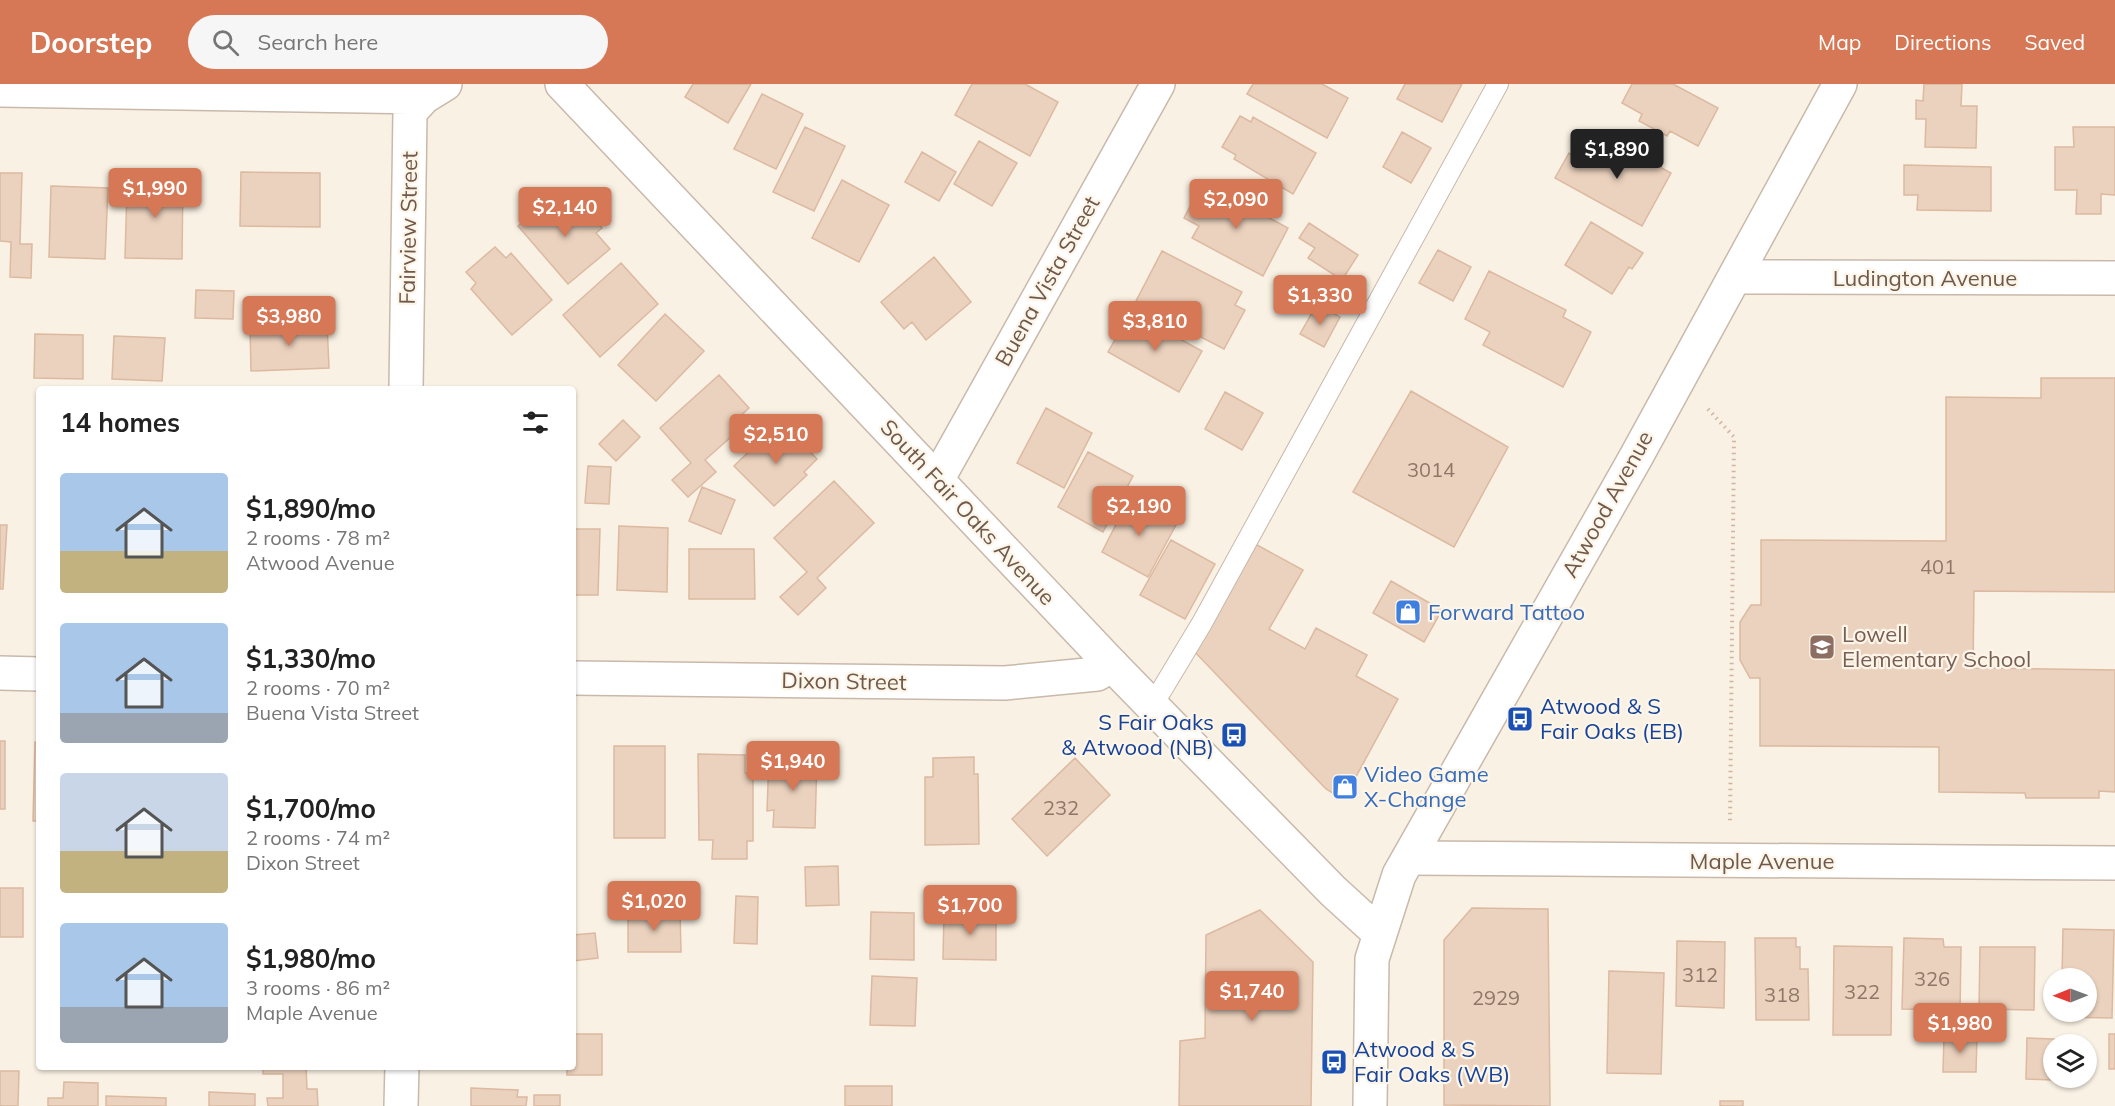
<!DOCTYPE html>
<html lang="en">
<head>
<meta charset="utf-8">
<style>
	:root { --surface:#fff; --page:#f6f6f6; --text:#222; --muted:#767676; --accent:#d67755 }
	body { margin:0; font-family:Mulish,sans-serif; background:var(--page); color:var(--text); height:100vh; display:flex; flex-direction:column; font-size:22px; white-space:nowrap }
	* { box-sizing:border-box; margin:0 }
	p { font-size:20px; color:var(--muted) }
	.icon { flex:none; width:33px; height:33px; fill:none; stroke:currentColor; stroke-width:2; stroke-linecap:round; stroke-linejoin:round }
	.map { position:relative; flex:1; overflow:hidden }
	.side { position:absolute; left:36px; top:302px; width:540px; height:684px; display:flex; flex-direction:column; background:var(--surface); border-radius:6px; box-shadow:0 2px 4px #0004 }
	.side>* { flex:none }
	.needle { width:39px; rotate:269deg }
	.tools { position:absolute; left:2043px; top:884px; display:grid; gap:12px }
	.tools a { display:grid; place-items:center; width:54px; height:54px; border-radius:50%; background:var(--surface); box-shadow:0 2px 4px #0004; font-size:30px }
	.price { position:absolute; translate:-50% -51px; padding:0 14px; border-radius:6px; background:var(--accent); color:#fff; font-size:20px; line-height:39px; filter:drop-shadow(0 2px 3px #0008) }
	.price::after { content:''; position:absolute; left:50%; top:36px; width:18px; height:14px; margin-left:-9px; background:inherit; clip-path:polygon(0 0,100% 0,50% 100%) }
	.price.active { background:#222; color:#fff }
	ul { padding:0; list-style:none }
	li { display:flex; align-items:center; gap:18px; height:150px; padding:0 24px }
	li span { display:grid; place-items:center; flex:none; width:168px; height:120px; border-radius:6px; color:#555 }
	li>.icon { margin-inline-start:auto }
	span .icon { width:72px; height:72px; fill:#fffc; stroke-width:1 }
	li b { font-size:26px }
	h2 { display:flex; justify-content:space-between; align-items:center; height:72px; padding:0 24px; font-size:26px }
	header { display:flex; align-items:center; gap:36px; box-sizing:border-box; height:84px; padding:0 30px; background:var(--accent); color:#fff }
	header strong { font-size:28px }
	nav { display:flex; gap:33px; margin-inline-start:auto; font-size:21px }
	.search { width:420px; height:54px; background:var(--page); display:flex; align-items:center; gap:15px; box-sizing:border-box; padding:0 21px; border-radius:33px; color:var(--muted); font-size:22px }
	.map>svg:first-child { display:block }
</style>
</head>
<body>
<header>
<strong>Doorstep</strong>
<div class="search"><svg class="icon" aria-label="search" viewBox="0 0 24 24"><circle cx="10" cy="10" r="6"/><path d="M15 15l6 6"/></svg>Search here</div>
<nav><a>Map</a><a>Directions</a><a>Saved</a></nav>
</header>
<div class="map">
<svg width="2115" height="1022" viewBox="0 0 2115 1022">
	<rect width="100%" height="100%" fill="#f9f1e3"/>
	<path fill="#ebd2be" stroke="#dcb9a0" stroke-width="1.5" d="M693 0H751L728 39 685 13Z
		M972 0H1025L1058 18 1030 72 955 31Z
		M1253 0H1322L1348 14 1327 54 1247 10Z
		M1405 0H1462L1442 38 1397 15Z
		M1632 0H1673L1718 24 1698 62 1670 47 1667 52 1639 37 1642 30 1622 19Z
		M1924 0H1962L1961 22H1977L1976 64 1925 63 1926 35H1916V16L1923 17Z
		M762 10 803 30 776 85 734 65Z
		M1240 32 1251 38 1253 33 1316 69 1293 110 1234 75 1236 71 1222 63Z
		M805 43 845 62 814 127 773 108Z
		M2073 43H2115V111L2101 110V130H2076L2077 106H2055V63H2074Z
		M1402 48 1431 64 1411 99 1383 83Z
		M1604 52 1671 89 1642 142 1555 94 1569 69 1589 80Z
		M979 57 1017 79 992 122 954 100Z
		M922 68 956 88 939 117 905 98Z
		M1904 81 1991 83V127L1917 126 1918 111H1904Z
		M241 88 320 89V143L240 142Z
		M0 89H22L20 160H32L31 194 10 193 11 158 0 157Z
		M143 92 183 93 182 175 125 174 127 104H143Z
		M842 96 889 121 859 178 812 154Z
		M51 102 108 104 105 175 49 173Z
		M1200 104 1216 113 1219 107 1288 144 1263 192 1192 154 1199 142 1184 134Z
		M554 111 564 122 570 117 589 139 594 135 602 144 596 149 610 165 568 200 518 142Z
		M1591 138 1643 169 1632 185 1629 183 1612 210 1565 181Z
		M1309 139 1358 171 1342 196 1308 174 1315 164 1299 154Z
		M495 163 506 174 511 169 552 216 512 251 471 205 476 199 466 188Z
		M1438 166 1471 183 1453 217 1419 199Z
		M1162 167 1242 208 1235 221 1245 226 1224 265 1135 219Z
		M934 173 971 218 926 256 912 238 904 245 881 218Z
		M621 179 658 220 600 273 563 231Z
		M1489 187 1566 226 1563 233 1591 248 1563 303 1483 261 1490 248 1465 235Z
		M196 206 234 207 233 235 195 234Z
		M1317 220 1340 233 1324 263 1300 250Z
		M1131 228 1202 267 1179 308 1108 268Z
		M665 230 704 267 656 317 618 281Z
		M327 239 329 284 251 287 250 242Z
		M35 250 83 251V295L34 294Z
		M114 252 165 254 162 297 112 295Z
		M719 291 749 324 734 338 740 345 705 376 716 388 688 413 672 396 691 379 660 344Z
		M2041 294H2115V508L1974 507 1973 584 2115 586V708L2099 707V714H2026L2025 709 1939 708V663L1760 662V594H1750L1740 576V538L1751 521H1761V456L1946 457V313L2041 314Z
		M1411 307 1508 363 1454 463 1353 408Z
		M1225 308 1263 329 1242 366 1205 345Z
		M1046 324 1092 349 1064 404 1017 379Z
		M623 336 640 353 616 377 599 360Z
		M785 343 817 375 804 388 807 391 774 422 734 382 768 349 773 353Z
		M1088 368 1133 392 1103 448 1058 423Z
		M588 382 611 383 609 420 585 419Z
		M834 397 874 439 817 494 826 504 798 531 780 513 807 488 774 454Z
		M702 403 735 416 721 450 689 437Z
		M1130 413 1177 439 1148 493 1102 468Z
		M0 441H7L3 505H0Z
		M619 442 668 444 667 508 617 506Z
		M573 445H600L598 511H573Z
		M1171 456 1215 480 1185 535 1140 511Z
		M1248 456 1303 486 1269 545 1305 565 1316 544 1367 571 1356 592 1398 615 1351 702 1344 709 1336 711 1326 705 1190 563Z
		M689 465H754L755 515H689Z
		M1391 497 1442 526 1424 558 1373 529Z
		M0 657H5V725H0Z
		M35 658H39V737H33Z
		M614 662H665V754H614Z
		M698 670 745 671V689H753V757H747V775H712L713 756H699Z
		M769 673 817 674 815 744 773 743 774 726 767 727Z
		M974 673V690H978L979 760 925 761V693H933V674Z
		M1075 674 1110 711 1047 772 1012 735Z
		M838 782 839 821 806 822 805 783Z
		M0 804H23V853H0Z
		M736 812 758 813 757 860 734 859Z
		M1472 824 1548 825 1550 1022 1444 1021V856Z
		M1260 826 1313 878 1311 1022H1179L1180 957 1205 954 1206 851Z
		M680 827 681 868H628V828Z
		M871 828 914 829V876L870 875Z
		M944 828 996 829V876L943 875Z
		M2063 845 2114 846 2112 934 2061 933V927H2086V894H2062Z
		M595 849 598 874 573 877V851Z
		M1755 854H1796V863H1800V885H1808L1809 936H1756Z
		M1904 854 1943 855 1944 863H1961L1960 926 1902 925Z
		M1677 857 1725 858 1724 924 1676 922Z
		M1834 862 1892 863 1891 951H1833Z
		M1980 863H2035L2034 926 1979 925Z
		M1609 887 1664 889 1661 990 1607 989Z
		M872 892 917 894 915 942 870 941Z
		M573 950H602V991H567V982H573Z
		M2109 950H2115V985H2109Z
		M1944 952H1977L1976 988H1943Z
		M2027 954 2054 955 2053 996 2026 995Z
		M263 982H306L307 1005H317L318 1022H268L267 1014H283V990H263Z
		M0 987H19L18 1022H0Z
		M64 998 98 999V1022H48V1014H63Z
		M845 1002H892V1022H845Z
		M471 1004 518 1006 517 1013H527L526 1022H471Z
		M209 1008 255 1010V1022H209Z
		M534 1011H560V1022H534Z
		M106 1012 166 1014V1022H106Z
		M1720 1017H1743V1022H1720Z"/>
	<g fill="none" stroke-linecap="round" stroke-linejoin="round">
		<defs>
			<path id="service" d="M1152 622 1202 539 1498 0"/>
			<path id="minor" d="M0 6 424 13
				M1735 193 2115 194
				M406 304 410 28 424 13 445 0
				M937 396 1158 0
				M0 589 39 590
				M573 594 1005 599 1097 590 1112 581
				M1409 774 2115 779
				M401 1022 402 982"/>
			<path id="tertiary" d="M562 0 1112 581 1333 807 1379 849
				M1370 1022 1372 875 1399 791 1636 373 1840 0"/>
		</defs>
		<use href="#service" stroke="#c8b9ab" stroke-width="22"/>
		<use href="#minor" stroke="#c8b9ab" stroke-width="36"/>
		<use href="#tertiary" stroke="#c8b9ab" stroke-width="36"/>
		<path stroke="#d0b5a1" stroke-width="4" stroke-dasharray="1.5 4.5" stroke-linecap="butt" d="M1708 325 1734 353 1730 740"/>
		<use href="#service" stroke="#fff" stroke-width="20"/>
		<use href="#minor" stroke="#fff" stroke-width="33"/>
		<use href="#tertiary" stroke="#fff" stroke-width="33"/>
	</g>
	<defs>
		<symbol id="shop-square" viewBox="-11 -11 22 22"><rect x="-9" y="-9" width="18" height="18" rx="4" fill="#3f7fe0" stroke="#fdf5e8"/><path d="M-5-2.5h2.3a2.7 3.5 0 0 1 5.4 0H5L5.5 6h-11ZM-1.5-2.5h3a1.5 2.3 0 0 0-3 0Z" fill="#fff"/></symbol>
		<symbol id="school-square" viewBox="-11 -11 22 22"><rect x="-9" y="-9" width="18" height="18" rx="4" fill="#8d6e63" stroke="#fdf5e8"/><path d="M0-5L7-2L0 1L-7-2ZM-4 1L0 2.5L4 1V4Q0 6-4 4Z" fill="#fff"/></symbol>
		<symbol id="bus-square" viewBox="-11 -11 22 22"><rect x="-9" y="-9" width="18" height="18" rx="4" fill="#1a4fb4" stroke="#fdf5e8"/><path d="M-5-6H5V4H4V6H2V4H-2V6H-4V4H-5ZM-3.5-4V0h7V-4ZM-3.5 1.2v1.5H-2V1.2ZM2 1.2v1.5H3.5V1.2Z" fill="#fff"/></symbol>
	</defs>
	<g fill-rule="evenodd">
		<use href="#shop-square" x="1393" y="513" width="30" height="30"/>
		<use href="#school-square" x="1807" y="548" width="30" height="30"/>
		<use href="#bus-square" x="1505" y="620" width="30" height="30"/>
		<use href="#bus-square" x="1219" y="636" width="30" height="30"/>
		<use href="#shop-square" x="1330" y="688" width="30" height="30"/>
		<use href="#bus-square" x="1319" y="963" width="30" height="30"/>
	</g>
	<g text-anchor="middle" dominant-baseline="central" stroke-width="4.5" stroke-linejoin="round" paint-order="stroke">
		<g font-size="20" fill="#8d7768">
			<text x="1431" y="385">3014</text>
			<text x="1938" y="482">401</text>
			<text x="1061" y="723">232</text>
			<text x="1700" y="890">312</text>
			<text x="1932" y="894">326</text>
			<text x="1862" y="907">322</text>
			<text x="1782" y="910">318</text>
			<text x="1496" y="913">2929</text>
		</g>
		<g font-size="22" fill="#6e594c" stroke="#fdf5e8">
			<text transform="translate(408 144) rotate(-89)">Fairview Street</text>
			<text x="1925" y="194">Ludington Avenue</text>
			<text transform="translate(1047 197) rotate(-61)">Buena Vista Street</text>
			<text transform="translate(1607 420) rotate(-61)">Atwood Avenue</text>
			<text transform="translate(968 428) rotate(47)">South Fair Oaks Avenue</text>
			<text transform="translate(844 597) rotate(1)">Dixon Street</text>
			<text x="1762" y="777">Maple Avenue</text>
		</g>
		<g font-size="22" fill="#366cbe" stroke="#fdf5e8" text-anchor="start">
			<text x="1428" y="528">Forward Tattoo</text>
			<text x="1364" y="690">Video Game<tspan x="1364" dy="25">X-Change</tspan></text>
		</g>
		<g font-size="22" fill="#785e54" stroke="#fdf5e8" text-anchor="start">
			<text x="1842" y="550">Lowell<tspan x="1842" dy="25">Elementary School</tspan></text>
		</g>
		<g font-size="22" fill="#164399" stroke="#fdf5e8" text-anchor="start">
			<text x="1540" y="622">Atwood &amp; S<tspan x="1540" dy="25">Fair Oaks (EB)</tspan></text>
			<text x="1214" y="638" text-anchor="end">S Fair Oaks<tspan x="1214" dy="25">&amp; Atwood (NB)</tspan></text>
			<text x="1354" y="965">Atwood &amp; S<tspan x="1354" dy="25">Fair Oaks (WB)</tspan></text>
		</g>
	</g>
</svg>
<div class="tools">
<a><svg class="needle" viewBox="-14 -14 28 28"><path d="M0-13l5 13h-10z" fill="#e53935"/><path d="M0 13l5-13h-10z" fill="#767676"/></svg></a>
<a><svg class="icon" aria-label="layers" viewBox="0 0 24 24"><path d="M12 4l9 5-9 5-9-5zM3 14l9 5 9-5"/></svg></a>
</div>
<b class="price active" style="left:1617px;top:96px">$1,890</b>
<b class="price" style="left:155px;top:135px">$1,990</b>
<b class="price" style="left:1236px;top:146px">$2,090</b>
<b class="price" style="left:565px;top:154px">$2,140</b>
<b class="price" style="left:1320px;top:242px">$1,330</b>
<b class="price" style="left:289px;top:263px">$3,980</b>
<b class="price" style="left:1155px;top:268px">$3,810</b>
<b class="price" style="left:776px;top:381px">$2,510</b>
<b class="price" style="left:1139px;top:453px">$2,190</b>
<b class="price" style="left:793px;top:708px">$1,940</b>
<b class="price" style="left:654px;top:848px">$1,020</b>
<b class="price" style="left:970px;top:852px">$1,700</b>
<b class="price" style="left:1252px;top:938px">$1,740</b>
<b class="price" style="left:1960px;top:970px">$1,980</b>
<section class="side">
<h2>14 homes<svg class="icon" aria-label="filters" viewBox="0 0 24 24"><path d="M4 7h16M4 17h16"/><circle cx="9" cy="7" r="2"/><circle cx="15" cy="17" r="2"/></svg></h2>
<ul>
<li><span style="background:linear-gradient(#a9c7e8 65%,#c2b280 0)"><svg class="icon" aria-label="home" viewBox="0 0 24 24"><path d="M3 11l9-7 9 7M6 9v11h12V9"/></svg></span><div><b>$1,890/mo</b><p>2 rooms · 78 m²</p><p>Atwood Avenue</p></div></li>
<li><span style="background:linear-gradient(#a9c7e8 75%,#9aa5b1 0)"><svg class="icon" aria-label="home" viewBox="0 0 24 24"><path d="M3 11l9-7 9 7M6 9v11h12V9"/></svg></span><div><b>$1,330/mo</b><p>2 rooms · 70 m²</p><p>Buena Vista Street</p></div></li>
<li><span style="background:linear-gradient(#c9d6e8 65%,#c2b280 0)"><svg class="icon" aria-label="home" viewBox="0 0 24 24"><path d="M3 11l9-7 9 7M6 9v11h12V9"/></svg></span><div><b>$1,700/mo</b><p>2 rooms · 74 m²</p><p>Dixon Street</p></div></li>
<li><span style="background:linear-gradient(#a9c7e8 70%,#9aa5b1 0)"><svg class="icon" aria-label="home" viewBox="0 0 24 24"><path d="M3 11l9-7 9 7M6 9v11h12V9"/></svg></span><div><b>$1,980/mo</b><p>3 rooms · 86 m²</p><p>Maple Avenue</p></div></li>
</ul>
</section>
</div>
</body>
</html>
